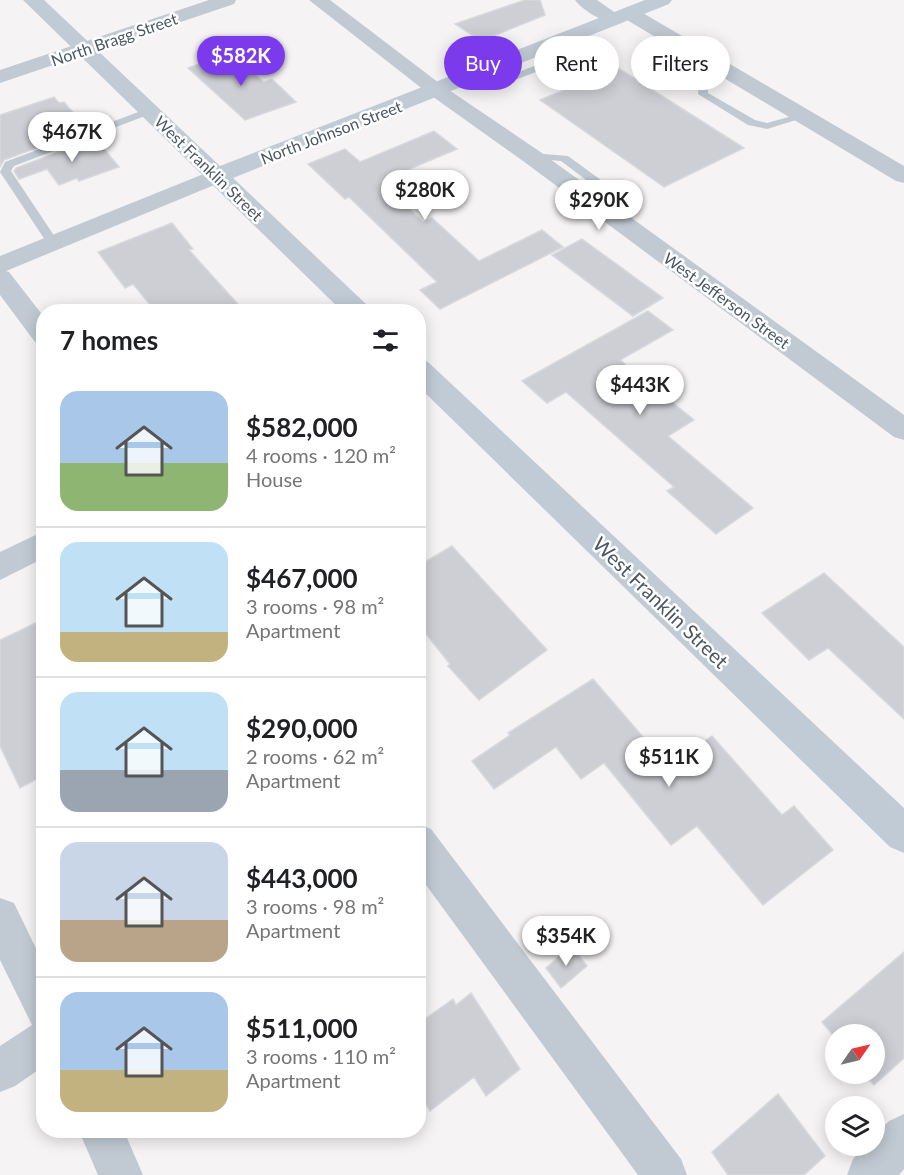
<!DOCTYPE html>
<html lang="en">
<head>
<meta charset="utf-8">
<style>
	:root { --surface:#fff; --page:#f2f2f2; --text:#202124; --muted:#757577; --line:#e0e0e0; --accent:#7c3aed }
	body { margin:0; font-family:Lato,sans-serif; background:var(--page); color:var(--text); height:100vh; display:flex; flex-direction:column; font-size:22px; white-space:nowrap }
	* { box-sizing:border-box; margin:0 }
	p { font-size:20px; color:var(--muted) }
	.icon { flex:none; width:33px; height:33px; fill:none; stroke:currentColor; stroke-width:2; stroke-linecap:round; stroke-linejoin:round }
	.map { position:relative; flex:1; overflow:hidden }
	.sheet { position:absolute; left:36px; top:304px; width:390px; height:834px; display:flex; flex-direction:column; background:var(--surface); border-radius:24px; box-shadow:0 3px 15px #0003 }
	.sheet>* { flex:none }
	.top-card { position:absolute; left:444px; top:36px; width:369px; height:54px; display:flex; gap:12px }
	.needle { width:39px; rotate:56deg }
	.buttons { position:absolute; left:825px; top:1024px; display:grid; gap:12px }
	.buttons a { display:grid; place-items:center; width:60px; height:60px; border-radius:50%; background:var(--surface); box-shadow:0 3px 15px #0003; font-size:30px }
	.price { position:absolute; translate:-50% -51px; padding:0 14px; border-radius:21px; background:#fff; color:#222; font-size:20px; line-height:39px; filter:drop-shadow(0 2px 3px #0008) }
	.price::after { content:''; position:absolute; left:50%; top:36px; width:18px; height:14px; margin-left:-9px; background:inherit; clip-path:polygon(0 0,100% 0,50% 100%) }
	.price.on { background:var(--accent); color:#fff }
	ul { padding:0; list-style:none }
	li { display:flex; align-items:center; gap:18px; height:150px; padding:0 24px }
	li+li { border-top:2px solid var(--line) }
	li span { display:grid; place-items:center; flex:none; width:168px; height:120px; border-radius:18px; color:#555 }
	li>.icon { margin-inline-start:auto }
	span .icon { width:72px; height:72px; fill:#fffc; stroke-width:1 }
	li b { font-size:26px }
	h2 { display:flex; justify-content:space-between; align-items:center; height:72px; padding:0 24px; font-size:26px }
	.tag { padding:0 21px; border-radius:27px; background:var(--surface); box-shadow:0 3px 15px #0003; font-size:21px; line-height:54px }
	.tag.on { background:var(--accent); color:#fff }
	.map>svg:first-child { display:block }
</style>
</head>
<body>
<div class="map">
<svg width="904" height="1175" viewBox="0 0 904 1175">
	<rect width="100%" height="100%" fill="#f5f3f3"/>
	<path fill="#cdcfd5" stroke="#d7d9de" stroke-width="1.5" d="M525 0H540L545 15 481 41 455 24Z
		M229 53 264 82 272 79 296 102 245 120 188 68Z
		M618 68 744 148 664 187 540 100Z
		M54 97 59 103 64 102 87 129 4 160 0 167V115Z
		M434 131 457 149 381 181 423 222 432 218 479 261 542 230 563 247 440 309 420 290 437 282 349 197 345 199 308 164 345 149 360 162Z
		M95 138 119 167 79 181 77 178 59 185 47 169 19 179 14 171 16 168Z
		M172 223 193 249 189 250 245 312H156L133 284 125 288 98 252Z
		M582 239 663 298 633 316 552 255Z
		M648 311 673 330 620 360 694 420 668 436 753 508 716 534 667 491 674 487 566 392 547 403 522 381Z
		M452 546 547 650 479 700 448 666 450 664 418 624V566Z
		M824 573 904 647V719L828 648 809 660 762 613Z
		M44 619V775L20 788 0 746V640Z
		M593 679 668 766 712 736 782 815 794 806 833 850 763 905 697 826 671 845 604 763 581 779 556 747 494 789 472 761 510 735 508 733Z
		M571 946 587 966 561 988 546 968Z
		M904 952V1058L874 1085 864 1074H874V1035H836V1039L822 1022Z
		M471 993 520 1069 486 1096 474 1077 430 1111 418 1092V1024L453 999 456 1005Z
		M778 1094 825 1156 804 1175H728L712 1152Z"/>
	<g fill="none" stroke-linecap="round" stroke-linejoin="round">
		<path fill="#c1cad2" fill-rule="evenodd" d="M580 30 585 33 584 54 512 81 475 78 470 75 475 72 511 75 575 50V33Z
			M721 65 726 68 708 88V93L755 120 767 123 803 113 809 116 767 129 748 125 698 94 699 85 717 66Z
			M149 108 155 111 153 113 14 166 11 171 59 243 53 247 49 246 0 172 5 162Z
			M531 153 568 156 620 194 622 197 615 218H607L605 215 610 198 561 161 527 158V154Z"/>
		<path fill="#c1cad2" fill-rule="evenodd" d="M209 0H236L234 4 0 83V70Z
			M309 0H330L443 86 539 151 904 415V440L894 437 523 161 429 94Z
			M575 0H597L624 19 622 23C608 26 583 11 575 0Z
			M216 169 224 171 227 176 224 181 6 271 9 272 44 317V345L35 342 0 295V256Z
			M44 531V558L0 580V552Z
			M418 824 431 829 681 1159 687 1175H638L418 874Z
			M0 898 14 903 44 965V1066L15 1086 0 1092V1046L32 1025 0 960Z
			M904 1114V1169L899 1175H847L853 1159 865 1146H874V1136L889 1121Z
			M79 1131H124L143 1175H98Z"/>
		<path fill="#c1cad2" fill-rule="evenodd" d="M629 7 636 9 904 166V183L896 181 622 17 619 13 622 9Z"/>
		<path fill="#c1cbd6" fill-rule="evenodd" d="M23 0H44L220 166 645 0H672L669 4 233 178 368 306 372 312H343Z
			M418 359 428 362 904 808V853L890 847 418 386Z"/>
	</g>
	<g text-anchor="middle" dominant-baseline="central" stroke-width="5" stroke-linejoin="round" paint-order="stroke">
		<g font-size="16" fill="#4a5661" stroke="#fff">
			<text transform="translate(114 39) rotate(-19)">North Bragg Street</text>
			<text transform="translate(331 132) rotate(-21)">North Johnson Street</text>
			<text transform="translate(209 168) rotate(44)">West Franklin Street</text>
			<text transform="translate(727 300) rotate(36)">West Jefferson Street</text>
		</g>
		<g font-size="20" fill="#4a5661" stroke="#fff">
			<text transform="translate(661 602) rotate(44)">West Franklin Street</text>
		</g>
	</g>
</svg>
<div class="buttons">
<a><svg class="needle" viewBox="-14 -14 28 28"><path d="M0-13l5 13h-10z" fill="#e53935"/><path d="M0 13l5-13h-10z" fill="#757577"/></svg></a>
<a><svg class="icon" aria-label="layers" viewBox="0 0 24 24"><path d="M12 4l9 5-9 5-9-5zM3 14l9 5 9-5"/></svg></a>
</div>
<b class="price on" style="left:241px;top:87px">$582K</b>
<b class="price" style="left:72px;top:163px">$467K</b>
<b class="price" style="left:425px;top:221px">$280K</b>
<b class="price" style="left:599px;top:231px">$290K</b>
<b class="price" style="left:640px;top:416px">$443K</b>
<b class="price" style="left:669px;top:788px">$511K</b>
<b class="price" style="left:566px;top:967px">$354K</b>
<div class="top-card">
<a class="tag on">Buy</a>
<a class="tag">Rent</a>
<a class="tag">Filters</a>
</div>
<section class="sheet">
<h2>7 homes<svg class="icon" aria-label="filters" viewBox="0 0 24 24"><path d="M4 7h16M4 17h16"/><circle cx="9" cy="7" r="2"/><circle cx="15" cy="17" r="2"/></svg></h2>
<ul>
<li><span style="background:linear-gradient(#a9c7e8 60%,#8fb573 0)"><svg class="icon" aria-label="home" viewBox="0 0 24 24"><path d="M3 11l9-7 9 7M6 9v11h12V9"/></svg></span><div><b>$582,000</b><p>4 rooms · 120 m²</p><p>House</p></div></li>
<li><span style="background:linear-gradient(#bfe0f5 75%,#c2b280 0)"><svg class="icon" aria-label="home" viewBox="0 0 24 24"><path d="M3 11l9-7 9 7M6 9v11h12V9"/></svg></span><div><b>$467,000</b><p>3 rooms · 98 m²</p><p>Apartment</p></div></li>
<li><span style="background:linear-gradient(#bfe0f5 65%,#9aa5b1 0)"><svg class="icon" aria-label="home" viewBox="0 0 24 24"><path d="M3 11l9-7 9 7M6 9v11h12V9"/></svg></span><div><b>$290,000</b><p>2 rooms · 62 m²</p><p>Apartment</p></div></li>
<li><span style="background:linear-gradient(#c9d6e8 65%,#b9a48a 0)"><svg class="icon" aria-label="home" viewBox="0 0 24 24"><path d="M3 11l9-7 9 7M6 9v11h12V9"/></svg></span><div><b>$443,000</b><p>3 rooms · 98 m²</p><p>Apartment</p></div></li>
<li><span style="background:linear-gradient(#a9c7e8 65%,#c2b280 0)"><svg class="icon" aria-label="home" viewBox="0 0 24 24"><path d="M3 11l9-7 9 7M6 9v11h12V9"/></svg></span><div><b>$511,000</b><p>3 rooms · 110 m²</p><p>Apartment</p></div></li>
</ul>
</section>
</div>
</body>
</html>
